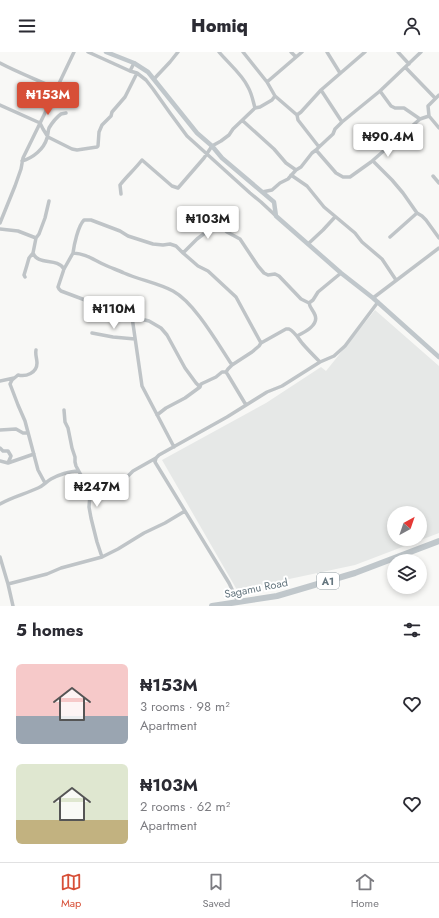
<!DOCTYPE html>
<html lang="en">
<head>
<meta charset="utf-8">
<style>
	:root { --surface:#fff; --page:#f7f7f7; --text:#2b2b33; --muted:#7c7c81; --line:#e1e1e2; --accent:#d74f37 }
	body { margin:0; font-family:Jost,sans-serif; background:var(--page); color:var(--text); height:100vh; display:flex; flex-direction:column; font-size:15px; white-space:nowrap }
	* { box-sizing:border-box; margin:0 }
	p { font-size:13px; color:var(--muted) }
	.icon { flex:none; width:22px; height:22px; fill:none; stroke:currentColor; stroke-width:2; stroke-linecap:round; stroke-linejoin:round }
	.map { position:relative; height:554px; overflow:hidden }
	.side { display:flex; flex-direction:column; background:var(--surface); flex:1 }
	.side>* { flex:none }
	.needle { width:26px; rotate:40deg }
	.tools { position:absolute; left:387px; top:454px; display:grid; gap:8px }
	.tools a { display:grid; place-items:center; width:40px; height:40px; border-radius:50%; background:var(--surface); box-shadow:0 2px 6px #0003; font-size:20px }
	.price { position:absolute; translate:-50% -34px; padding:0 9px; border-radius:4px; background:#fff; color:#222; font-size:13px; line-height:26px; filter:drop-shadow(0 1px 2px #0008) }
	.price::after { content:''; position:absolute; left:50%; top:24px; width:12px; height:9px; margin-left:-6px; background:inherit; clip-path:polygon(0 0,100% 0,50% 100%) }
	.price.selected { background:var(--accent); color:#fff }
	ul { padding:0; list-style:none }
	li { display:flex; align-items:center; gap:12px; height:100px; padding:0 16px }
	li span { display:grid; place-items:center; flex:none; width:112px; height:80px; border-radius:6px; color:#555 }
	li>.icon { margin-inline-start:auto }
	span .icon { width:48px; height:48px; fill:#fffc; stroke-width:1 }
	li b { font-size:17px }
	h2 { display:flex; justify-content:space-between; align-items:center; height:48px; padding:0 16px; font-size:17px }
	header { display:flex; justify-content:space-between; align-items:center; height:52px; padding:0 16px; background:var(--surface); font-size:18px; font-weight:800 }
	.dock { display:flex; justify-content:space-around; align-items:center; height:56px; border-top:1px solid var(--line); background:var(--surface); font-size:11px; color:var(--muted) }
	.dock a { display:grid; justify-items:center; gap:2px }
	.dock .selected { color:var(--accent) }
	.map>svg:first-child { display:block }
</style>
</head>
<body>
<header><svg class="icon" aria-label="menu" viewBox="0 0 24 24"><path d="M4 6h16M4 12h16M4 18h16"/></svg>Homiq<svg class="icon" aria-label="person" viewBox="0 0 24 24"><circle cx="12" cy="8" r="4"/><path d="M4 21q1-7 8-7t8 7"/></svg></header>
<div class="map">
<svg width="439" height="554" viewBox="0 0 439 554">
	<rect width="100%" height="100%" fill="#f8f8f6"/>
	<path fill="#e6e8e7" fill-rule="evenodd" d="M375 258 439 314V481L355 513 237 538 162 408 266 351 321 315 326 319ZM394 461H420V487H394Z"/>
	<g fill="none" stroke-linecap="round" stroke-linejoin="round">
		<path stroke="#bfc4c7" stroke-width="3.5" d="M88 0 130 19 134 11
			M219 0C228 11 242 22 248 35 252 42 253 49 255 56
			M243 0 267 30
			M291 0 296 5
			M327 0 340 21
			M398 0 409 12
			M0 11C19 21 38 28 57 37
			M406 16 435 46
			M137 21 146 28 153 37 170 61 187 84 250 141 261 150 276 164
			M154 27 170 10 178 0
			M321 38 342 70
			M380 39 391 54 395 56H404L420 67
			M439 43 428 54 429 64 439 76
			M275 44 297 63
			M0 53 40 71 43 77 48 85 72 97 77 98 97 95 98 94 99 80 102 73 111 64 112 60 125 45 137 21 130 19
			M243 69 274 97 286 111 296 118
			M319 95 298 68 297 63 301 60 321 38 365 0
			M316 98 336 121 343 125H350L371 110 420 67 429 64
			M22 109C33 106 44 97 47 86 48 83 48 79 49 76 52 71 57 65 61 62L66 61
			M373 109 392 128 403 141 417 161 422 164 426 168 439 186
			M291 123 307 134 324 155 355 181 362 190 382 207 396 228
			M433 124 439 131
			M262 140 272 138 280 131 288 127 296 118 301 115 312 101 316 98 319 95 333 82 335 77 342 70 380 39 421 0
			M121 142 120 133C127 124 135 117 142 108L172 134 178 136 204 106 212 94 221 89 229 83 233 77 255 56 260 55 272 48 275 44 267 30 302 0
			M0 171 15 134 21 117 23 106 44 63 74 0
			M222 175 227 180 240 187 258 214 264 221 268 223 275 222 279 224 301 247 309 251 313 248 318 240 341 221
			M0 177 18 179 36 186
			M390 185 417 161
			M308 192 323 178 335 165
			M33 201C38 214 57 205 64 217
			M73 201 64 217 58 235 59 237 61 239 85 248 110 255 132 265 149 269 161 276 167 283 185 316 196 331 200 335
			M183 201 197 187 205 181 222 175V174
			M25 225 24 223 27 213 29 206 33 201 36 186 39 182 45 166 49 149
			M373 246 439 196
			M132 265 142 334 174 395
			M92 281 113 285 135 287
			M297 284C305 280 319 273 315 263 313 258 310 256 309 251
			M36 298C35 303 37 306 37 311 37 321 26 325 18 323L12 328 10 332 18 353 25 369 38 418 45 431
			M232 313C218 292 195 251 173 239 158 231 140 228 124 221 118 218 111 216 105 213 92 207 87 202 73 201 74 193 78 174 84 168H91L120 179 128 184 153 192 163 193 170 192 176 194 183 201 198 214 208 219 236 245 261 291
			M0 329 14 326
			M246 353 228 323 226 320 228 317 232 313 252 300 259 294 261 291 286 277H289C295 280 298 286 302 291 308 298 314 304 320 310
			M64 358 65 370 68 376 72 396 75 405V410L76 414 88 436 90 442 89 455 91 466 97 490 102 505
			M157 363 166 356 185 346 200 335 201 332 216 325 222 320H226
			M0 378 16 377 23 381H28
			M0 396 3 399H8L11 404 8 411
			M156 406 155 410 229 531 238 550
			M0 409 8 411 34 402
			M119 433 133 419 156 406 159 403 227 365 267 340 282 334 320 310 334 304 345 294 378 250
			M0 452C12 445 25 442 38 436 43 434 46 430 51 427 58 423 70 419 78 419
			M0 505 8 532 13 554
			M8 532 47 522 61 516 102 505 118 497 144 481 165 471 185 459"/>
		<path stroke="#c0c7cb" stroke-width="4.5" d="M106 0 134 11 148 20 197 81 212 94 222 106 274 150 276 164 341 221 373 246 439 305"/>
		<path stroke="#c0c7cb" stroke-width="6" d="M212 554 277 544 355 521 439 489"/>
	</g>
	<g text-anchor="middle" dominant-baseline="central" stroke-width="4" stroke-linejoin="round" paint-order="stroke">
		<rect fill="#fff" stroke="#939fa5" stroke-width="1" x="317" y="521" width="22" height="16" rx="3"/>
		<g font-size="10" font-weight="bold" fill="#65767f">
			<text x="328" y="529">A1</text>
		</g>
		<g font-size="11" fill="#65767f" stroke="#fff">
			<text transform="translate(256 536) rotate(-11)">Sagamu Road</text>
		</g>
	</g>
</svg>
<div class="tools">
<a><svg class="needle" viewBox="-14 -14 28 28"><path d="M0-13l5 13h-10z" fill="#e53935"/><path d="M0 13l5-13h-10z" fill="#7c7c81"/></svg></a>
<a><svg class="icon" aria-label="layers" viewBox="0 0 24 24"><path d="M12 4l9 5-9 5-9-5zM3 14l9 5 9-5"/></svg></a>
</div>
<b class="price selected" style="left:48px;top:64px">₦153M</b>
<b class="price" style="left:388px;top:106px">₦90.4M</b>
<b class="price" style="left:208px;top:188px">₦103M</b>
<b class="price" style="left:114px;top:278px">₦110M</b>
<b class="price" style="left:97px;top:456px">₦247M</b>
</div>
<section class="side">
<h2>5 homes<svg class="icon" aria-label="filters" viewBox="0 0 24 24"><path d="M4 7h16M4 17h16"/><circle cx="9" cy="7" r="2"/><circle cx="15" cy="17" r="2"/></svg></h2>
<ul>
<li><span style="background:linear-gradient(#f6c9c9 65%,#9aa5b1 0)"><svg class="icon" aria-label="home" viewBox="0 0 24 24"><path d="M3 11l9-7 9 7M6 9v11h12V9"/></svg></span><div><b>₦153M</b><p>3 rooms · 98 m²</p><p>Apartment</p></div><svg class="icon" aria-label="heart" viewBox="0 0 24 24"><path d="M12 20l-8-8c-3-5 5-10 8-4 3-6 11-1 8 4z"/></svg></li>
<li><span style="background:linear-gradient(#dfe7d0 70%,#c2b280 0)"><svg class="icon" aria-label="home" viewBox="0 0 24 24"><path d="M3 11l9-7 9 7M6 9v11h12V9"/></svg></span><div><b>₦103M</b><p>2 rooms · 62 m²</p><p>Apartment</p></div><svg class="icon" aria-label="heart" viewBox="0 0 24 24"><path d="M12 20l-8-8c-3-5 5-10 8-4 3-6 11-1 8 4z"/></svg></li>
</ul>
</section>
<nav class="dock">
<a class="selected"><svg class="icon" aria-label="map" viewBox="0 0 24 24"><path d="M3 6l6-2 6 2 6-2v14l-6 2-6-2-6 2zM9 4v14M15 6v14"/></svg>Map</a>
<a><svg class="icon" aria-label="saved" viewBox="0 0 24 24"><path d="M7 4h10v16l-5-4-5 4z"/></svg>Saved</a>
<a><svg class="icon" aria-label="home" viewBox="0 0 24 24"><path d="M3 11l9-7 9 7M6 9v11h12V9"/></svg>Home</a>
</nav>
</body>
</html>
